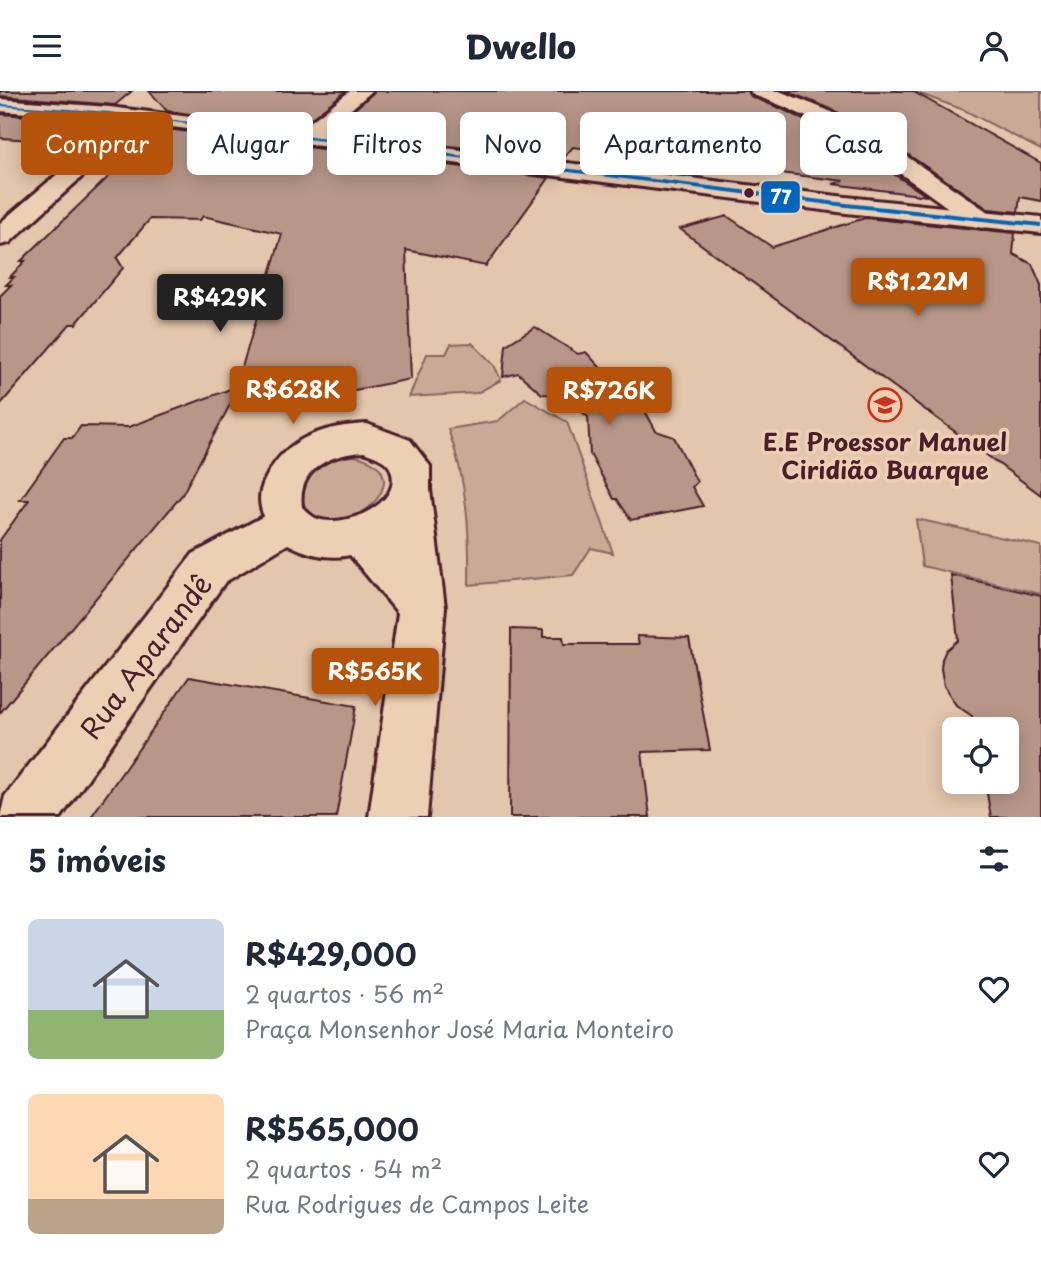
<!DOCTYPE html>
<html lang="pt">
<head>
<meta charset="utf-8">
<style>
	:root { --surface:#fff; --page:#f6f6f7; --text:#1f2937; --muted:#747a83; --accent:#b45309 }
	body { margin:0; font-family:"Playpen Sans",sans-serif; background:var(--page); color:var(--text); height:100vh; display:flex; flex-direction:column; font-size:26px; white-space:nowrap }
	* { box-sizing:border-box; margin:0 }
	p { font-size:23px; color:var(--muted) }
	.icon { flex:none; width:38px; height:38px; fill:none; stroke:currentColor; stroke-width:2; stroke-linecap:round; stroke-linejoin:round }
	.map { position:relative; height:726px; overflow:hidden }
	.side { display:flex; flex-direction:column; background:var(--surface); flex:1 }
	.side>* { flex:none }
	.hud { position:absolute; left:21px; top:21px; width:999px; height:63px; display:flex; gap:14px }
	.fabs { position:absolute; left:942px; top:626px; display:grid; gap:14px }
	.fabs a { display:grid; place-items:center; width:77px; height:77px; border-radius:10px; background:var(--surface); box-shadow:0 4px 18px #0003; font-size:35px }
	.price { position:absolute; translate:-50% -60px; padding:0 16px; border-radius:7px; background:var(--accent); color:#fff; font-size:23px; line-height:46px; filter:drop-shadow(0 2px 4px #0008) }
	.price::after { content:''; position:absolute; left:50%; top:42px; width:21px; height:16px; margin-left:-10px; background:inherit; clip-path:polygon(0 0,100% 0,50% 100%) }
	.price.active { background:#222; color:#fff }
	ul { padding:0; list-style:none }
	li { display:flex; align-items:center; gap:21px; height:175px; padding:0 28px }
	li span { display:grid; place-items:center; flex:none; width:196px; height:140px; border-radius:10px; color:#555 }
	li>.icon { margin-inline-start:auto }
	span .icon { width:84px; height:84px; fill:#fffc; stroke-width:1 }
	li b { font-size:30px }
	h2 { display:flex; justify-content:space-between; align-items:center; height:84px; padding:0 28px; font-size:30px }
	.pill { padding:0 24px; border-radius:10px; background:var(--surface); box-shadow:0 4px 18px #0003; font-size:24px; line-height:63px }
	.pill.active { background:var(--accent); color:#fff }
	header { display:flex; justify-content:space-between; align-items:center; height:91px; padding:0 28px; background:var(--surface); font-size:32px; font-weight:800 }
	.map>svg:first-child { display:block }
</style>
</head>
<body>
<header><svg class="icon" aria-label="menu" viewBox="0 0 24 24"><path d="M4 6h16M4 12h16M4 18h16"/></svg>Dwello<svg class="icon" aria-label="person" viewBox="0 0 24 24"><circle cx="12" cy="8" r="4"/><path d="M4 21q1-7 8-7t8 7"/></svg></header>
<div class="map">
<svg width="1041" height="726" viewBox="0 0 1041 726">
	<rect width="100%" height="100%" fill="#e3c6ac"/>
	<filter id="ink" filterUnits="userSpaceOnUse"><feTurbulence type="fractalNoise" baseFrequency=".0143" numOctaves="2"/><feDisplacementMap in="SourceGraphic" scale="14" xChannelSelector="R" yChannelSelector="G"/><feConvolveMatrix kernelMatrix="1 2 1 2 8 2 1 2 1" color-interpolation-filters="sRGB"/></filter>
	<g filter="url(#ink)">
		<path fill="#caaa96" stroke="#8a6460" stroke-width="2" d="M912 0H1041V59L964 19Z
			M472 252 494 274 501 289 477 302 409 306 427 263H446L451 253Z
			M525 307 567 331 613 462 591 457 573 484 469 494C470 440 467 389 448 338L498 330Z
			M355 365C436 383 324 475 300 404 311 375 322 366 355 365Z
			M916 428 1041 455V503L922 475Z"/>
		<path fill="#b89788" stroke="#4a1f2b" stroke-width="2" d="M0 0H132L115 14 0 5Z
			M149 0H346L299 37 167 20Z
			M375 0H747L752 6 782 18 839 47 927 105 833 93 844 90 573 56 562 69 330 40Z
			M786 0H912L1041 72V110L1020 106 1018 121 988 118 885 48 828 17Z
			M0 23 95 30 69 51 0 47Z
			M159 37 549 87 486 175 406 159 411 288 304 309 231 314 232 310 182 404 0 622V449L29 409H20L64 347H72L81 335 129 336 236 296 282 143 203 125 200 129 150 128 117 167 123 177 76 233H70L0 314V205L11 194H6L14 186H10L25 170H21Z
			M727 125 772 156 865 127 1015 142 1013 163 1032 173 1041 194V404L680 138Z
			M535 236 578 263 586 261 632 311 644 318 656 340 674 346 697 391 692 396 703 415 631 429 617 408H614L590 363 588 326 562 304 542 303 518 282 503 286 506 254Z
			M951 484 1041 505V726H991L985 691H1006V639H974L972 625 956 614 944 595 941 578 942 568 946 559 958 549Z
			M511 538 543 539V546H563L564 553H639L637 545 689 547 710 659 642 661 650 726H510Z
			M189 586 356 615 336 726H91Z"/>
		<g fill="none" stroke-linecap="round" stroke-linejoin="round">
			<defs>
				<path id="minor" d="M350 0H372L312 52H296L293 47 296 42Z
					M750 0H779L827 19 884 50 991 123 995 129 991 135 982 137 973 135C903 84 836 32 753 4Z
					M136 20 143 22 146 26 143 30 9 152 0 154V132L129 22Z
					M367 333 410 349 430 375V399L445 516 427 726H369L398 522 350 464C329 469 307 463 288 453L225 491 61 726H0L5 705 193 463 264 425C257 410 260 397 268 383 288 345 327 335 367 333ZM364 361C373 365 387 368 391 379 404 414 341 439 315 427 310 424 306 420 302 416 297 378 330 363 364 361Z"/>
				<path id="major" d="M0 8 109 16 846 106 1041 126V142L846 122 109 28 0 20Z"/>
			</defs>
			<use href="#minor" stroke="#4a1f2b" stroke-width="6"/>
			<use href="#major" stroke="#4a1f2b" stroke-width="6"/>
			<use href="#minor" fill="#edd0b4" fill-rule="evenodd"/>
			<use href="#major" fill="#edd0b4" fill-rule="evenodd"/>
			<defs>
				<path id="bus-1" d="M0 13 109 21 846 112 1041 132V136L846 116 109 23 0 15Z"/>
			</defs>
			<use href="#bus-1" stroke="#edd0b4" stroke-width="5"/>
			<use href="#bus-1" fill="#0065bd" fill-rule="evenodd"/>
		</g>
	</g>
	<defs>
		<symbol id="school-ring" viewBox="-11 -11 22 22"><circle r="9.5" fill="#edd0b4" stroke="#c8321e" stroke-width="1.5"/><path d="M0-5L7-2L0 1L-7-2ZM-4 1L0 2.5L4 1V4Q0 6-4 4Z" fill="#c8321e"/></symbol>
	</defs>
	<g fill-rule="evenodd">
		<use href="#school-ring" x="866" y="295" width="38" height="38"/>
	</g>
	<circle fill="#4a1f2b" stroke="#edd0b4" stroke-width="2.5" cx="749" cy="102" r="6"/>
	<g text-anchor="middle" dominant-baseline="central" stroke-width="7" stroke-linejoin="round" paint-order="stroke">
		<g font-size="24" font-weight="bold" fill="#4a1f2b" stroke="#edd0b4">
			<text x="885" y="350">E.E Proessor Manuel<tspan x="885" dy="28">Ciridião Buarque</tspan></text>
		</g>
		<g font-size="28" fill="#4a1f2b" stroke="#edd0b4">
			<text transform="translate(145 565) rotate(-53)">Rua Aparandê</text>
		</g>
	</g>
	<rect stroke="#edd0b4" stroke-width="2.5" x="760" y="89" width="41" height="34" rx="7" fill="#0065bd"/>
	<g font-size="19" text-anchor="middle" font-weight="bold" fill="#fff">
		<text x="781" y="113">77</text>
	</g>
</svg>
<div class="fabs">
<a><svg class="icon" aria-label="locate" viewBox="0 0 24 24"><circle cx="12" cy="12" r="6"/><path d="M12 2v4M12 18v4M2 12h4M18 12h4"/></svg></a>
</div>
<b class="price" style="left:918px;top:227px">R$1.22M</b>
<b class="price active" style="left:220px;top:243px">R$429K</b>
<b class="price" style="left:293px;top:335px">R$628K</b>
<b class="price" style="left:609px;top:336px">R$726K</b>
<b class="price" style="left:375px;top:617px">R$565K</b>
<div class="hud">
<a class="pill active">Comprar</a>
<a class="pill">Alugar</a>
<a class="pill">Filtros</a>
<a class="pill">Novo</a>
<a class="pill">Apartamento</a>
<a class="pill">Casa</a>
</div>
</div>
<section class="side">
<h2>5 imóveis<svg class="icon" aria-label="filters" viewBox="0 0 24 24"><path d="M4 7h16M4 17h16"/><circle cx="9" cy="7" r="2"/><circle cx="15" cy="17" r="2"/></svg></h2>
<ul>
<li><span style="background:linear-gradient(#c9d6e8 65%,#8fb573 0)"><svg class="icon" aria-label="home" viewBox="0 0 24 24"><path d="M3 11l9-7 9 7M6 9v11h12V9"/></svg></span><div><b>R$429,000</b><p>2 quartos · 56 m²</p><p>Praça Monsenhor José Maria Monteiro</p></div><svg class="icon" aria-label="heart" viewBox="0 0 24 24"><path d="M12 20l-8-8c-3-5 5-10 8-4 3-6 11-1 8 4z"/></svg></li>
<li><span style="background:linear-gradient(#ffd9b3 75%,#b9a48a 0)"><svg class="icon" aria-label="home" viewBox="0 0 24 24"><path d="M3 11l9-7 9 7M6 9v11h12V9"/></svg></span><div><b>R$565,000</b><p>2 quartos · 54 m²</p><p>Rua Rodrigues de Campos Leite</p></div><svg class="icon" aria-label="heart" viewBox="0 0 24 24"><path d="M12 20l-8-8c-3-5 5-10 8-4 3-6 11-1 8 4z"/></svg></li>
</ul>
</section>
</body>
</html>
